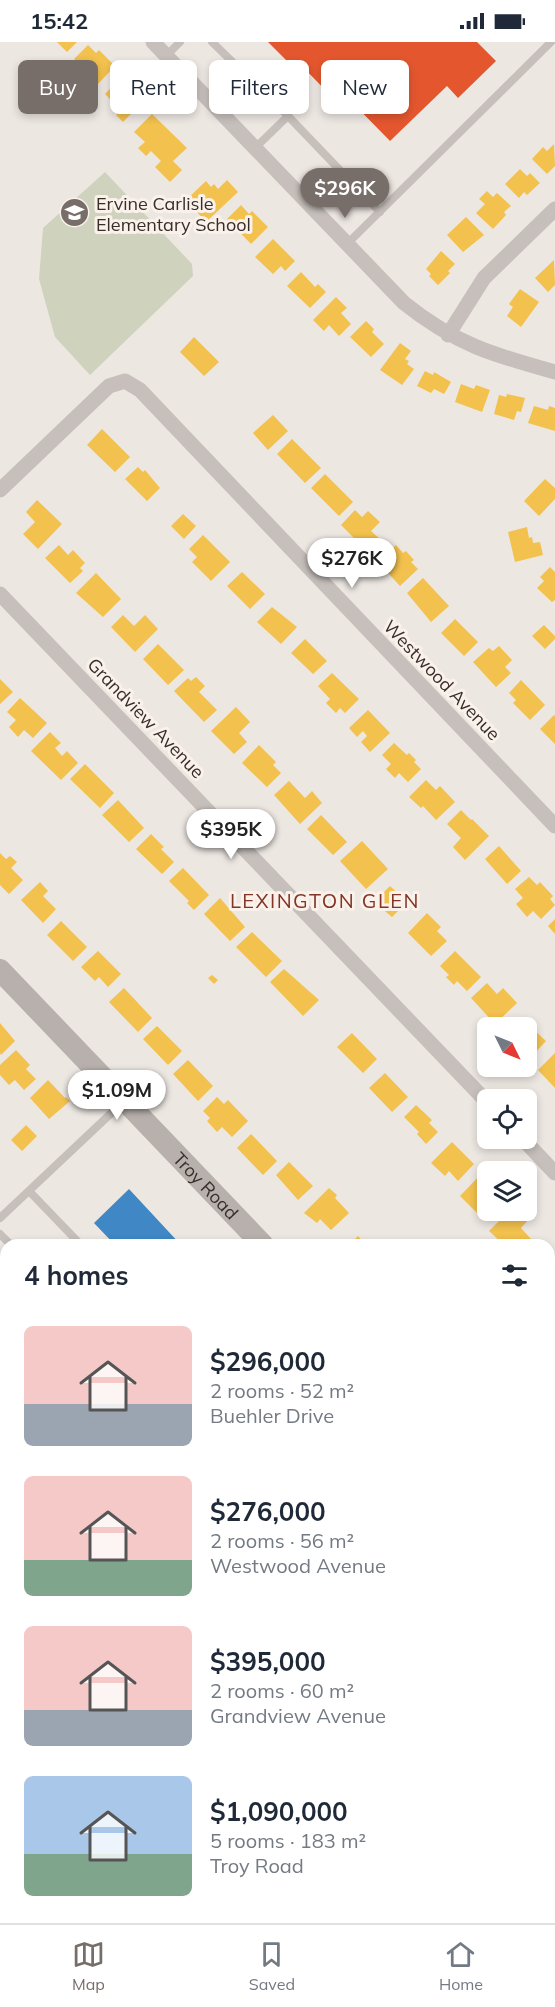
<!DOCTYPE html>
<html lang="en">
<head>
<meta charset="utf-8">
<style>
	:root { --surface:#fff; --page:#f6f6f7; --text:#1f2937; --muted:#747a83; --line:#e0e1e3; --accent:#776e6a }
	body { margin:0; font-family:Mulish,sans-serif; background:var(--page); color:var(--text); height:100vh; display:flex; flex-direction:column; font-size:22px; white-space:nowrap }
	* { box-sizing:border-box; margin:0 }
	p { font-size:20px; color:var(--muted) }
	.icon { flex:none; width:33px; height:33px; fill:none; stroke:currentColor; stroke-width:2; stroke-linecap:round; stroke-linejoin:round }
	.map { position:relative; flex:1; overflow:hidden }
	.sheet { position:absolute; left:0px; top:1197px; width:555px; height:684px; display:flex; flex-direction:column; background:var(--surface); border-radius:18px 18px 0 0; box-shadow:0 3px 9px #0003 }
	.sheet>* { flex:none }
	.guide { position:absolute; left:18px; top:18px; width:519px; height:54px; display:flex; gap:12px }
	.needle { width:39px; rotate:133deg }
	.tools { position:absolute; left:477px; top:975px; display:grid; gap:12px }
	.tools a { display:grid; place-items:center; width:60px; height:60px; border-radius:9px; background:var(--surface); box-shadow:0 3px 9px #0003; font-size:30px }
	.price { position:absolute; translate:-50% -51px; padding:0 14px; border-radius:21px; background:#fff; color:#222; font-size:20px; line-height:39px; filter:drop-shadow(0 2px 3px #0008) }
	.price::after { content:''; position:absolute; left:50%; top:36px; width:18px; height:14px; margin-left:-9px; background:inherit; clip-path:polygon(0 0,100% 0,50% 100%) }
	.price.on { background:var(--accent); color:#fff }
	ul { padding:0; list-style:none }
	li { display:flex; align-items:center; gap:18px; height:150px; padding:0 24px }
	li span { display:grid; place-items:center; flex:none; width:168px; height:120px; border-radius:9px; color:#555 }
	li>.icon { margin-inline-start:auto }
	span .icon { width:72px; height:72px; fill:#fffc; stroke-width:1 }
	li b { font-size:26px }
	h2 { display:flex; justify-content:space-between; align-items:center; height:72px; padding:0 24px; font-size:26px }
	.pill { padding:0 21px; border-radius:9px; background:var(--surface); box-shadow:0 3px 9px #0003; font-size:21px; line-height:54px }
	.pill.on { background:var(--accent); color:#fff }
	.status { display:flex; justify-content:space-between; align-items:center; height:42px; padding:0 30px; background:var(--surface); direction:ltr }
	.status svg { height:16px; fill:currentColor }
	.menu { display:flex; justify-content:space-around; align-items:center; height:84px; border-top:2px solid var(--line); background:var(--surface); font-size:16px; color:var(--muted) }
	.menu a { display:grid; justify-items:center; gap:3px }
	.menu .on { color:var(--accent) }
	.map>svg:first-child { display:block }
</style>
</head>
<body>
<div class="status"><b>15:42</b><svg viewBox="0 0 49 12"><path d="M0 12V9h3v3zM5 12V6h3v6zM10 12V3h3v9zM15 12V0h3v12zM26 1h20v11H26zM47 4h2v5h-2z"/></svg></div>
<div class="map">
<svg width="555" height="1881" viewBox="0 0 555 1881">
	<rect width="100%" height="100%" fill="#ede7e2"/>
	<path fill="#cfd2bd" d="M105 130 192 222 193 234 90 333 55 295 39 237 43 186Z
		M0 1738 6 1739V1771L0 1770Z
		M0 1791 6 1792V1823L0 1828Z
		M115 1875H311L335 1881H135Z"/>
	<path fill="#f2c14e" d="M57 0H77L67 10Z
		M88 3 96 11 99 8 115 24 98 42 74 17Z
		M129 27 141 39 133 47 145 58 123 80 116 73 121 68 105 52Z
		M152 72 187 106 173 119 182 128 170 140 155 125 161 119 151 109 146 114 138 106 145 100 134 90Z
		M554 102 555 124 547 132 532 117 543 105 547 109Z
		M520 127 527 134 530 131 540 141 527 153 524 150 519 156 505 142Z
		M227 138 238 150 206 180 186 158 206 139 211 145 214 142 218 147Z
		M487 149 493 155 497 151 511 164 504 170 506 173 493 187 476 171 485 162 479 157Z
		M241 163 249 172 252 169 268 185 251 202 227 177Z
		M466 175 484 193 463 210 447 193Z
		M273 197 295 219 285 229 281 224 273 232 255 215Z
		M441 209 455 222 448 229 450 231 438 243 429 234 431 232 426 227Z
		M554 218 555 243 548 250 535 236Z
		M301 230 315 245 318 242 326 250 310 266 287 244Z
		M520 247 539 260 521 285 507 274 513 265 509 262Z
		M336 255 347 266 341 271 351 282 339 294 329 283 324 289 313 278Z
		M366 279 374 287 372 290 384 302 371 315 350 295Z
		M194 295 219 320 204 334 180 310Z
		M400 301 411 309 405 317 409 319 407 322 414 327 402 343 380 328Z
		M425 329 433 333 434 330 451 340 444 352 434 347 431 351 417 344Z
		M461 342 474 347 476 343 490 348 482 370 455 360Z
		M507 352 525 356 521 370 517 369 514 378 494 372 499 353 506 355Z
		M534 364 548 368 549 364 555 366V389L528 381Z
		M273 373 288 389 268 408 253 391Z
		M102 387 130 415 115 430 87 403Z
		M292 397 321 426 305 441 277 412Z
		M138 425 143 430 145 428 160 446 147 459 125 437Z
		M325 432 353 460 339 474 311 446Z
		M545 437 555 446V457L539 474 524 459Z
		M37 458 62 482 38 507 23 492 35 480 26 470Z
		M355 468 362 475 368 469 380 480 371 489 382 499 370 512 341 483Z
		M183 472 196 484 184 497 171 484Z
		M527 485 529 496 532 495 533 501 540 500 543 513 515 520 508 490Z
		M203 493 230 520 211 539 192 520 197 515 189 507Z
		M59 503 68 513 73 508 85 521 80 526 83 529 70 541 45 516Z
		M396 503 403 511 406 509 414 518 411 520 418 527 400 544 378 520Z
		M550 525 555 530V558L552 560 537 546 544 539 540 535Z
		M242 530 265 552 250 567 227 544Z
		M96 531 121 557 103 575 76 551Z
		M423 536 449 564 431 580 407 551Z
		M272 565 297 585 281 602 257 580Z
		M123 573 134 584 145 573 158 587 135 610 111 585Z
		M455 577 478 600 464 614 441 591Z
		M544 583 555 594V597L545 607 532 594Z
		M305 597 327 619 313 632 291 611Z
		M158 602 184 628 168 643 143 617Z
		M499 604 512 618 505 625 511 631 496 645 473 620 489 606 493 609Z
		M332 631 359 657 345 671 340 666 336 671 326 661 330 657 318 644Z
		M196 635 205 644 199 650 217 668 204 680 174 649 188 636 191 639Z
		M0 637 13 650 0 662Z
		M521 638 545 663 530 678 513 661 516 658 509 651Z
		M20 656 47 681 33 696 24 688 18 695 9 685 16 678 7 670Z
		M236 665 250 680 239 691 247 700 234 712 211 689Z
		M368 668 390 691 370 710 361 700 367 694 363 689 357 695 349 686Z
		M554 673 555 674V702L540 687Z
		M50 690 61 701 55 706 62 714 67 709 78 721 61 738 31 709Z
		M394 701 407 713 409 711 416 718 414 720 421 727 408 740 399 731 395 736 386 727 391 722 382 713Z
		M259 703 276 720 273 723 281 731 267 745 242 721Z
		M85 722 114 751 100 766 70 737Z
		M426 738 436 748 440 744 455 760 436 778 423 764 421 766 409 755Z
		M289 739 305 756 312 749 322 761 300 782 274 753Z
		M118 758 144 786 129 800 102 773Z
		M461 768 471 778 472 777 489 794 465 818 453 805 461 796 447 782Z
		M321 773 347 800 333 813 307 787Z
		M151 792 164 805 161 807 174 820 162 832 136 807Z
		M362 799 388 827 366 847 340 819Z
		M499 804 521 829 507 842 485 817Z
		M0 811 6 817 10 814 17 820 11 826 23 838 9 852 0 843Z
		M183 826 209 853 194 868 187 861 189 859 169 839Z
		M529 835 537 843 540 840 553 854 550 857 555 863 541 877 533 869 527 875 516 862 523 856 515 847Z
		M40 840 48 849 43 854 56 867 43 881 21 858Z
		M390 844 407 860 392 875 374 860Z
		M220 856 245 885 230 899 204 872Z
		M427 871 441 885 437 889 447 899 431 914 408 891Z
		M555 877V892L548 884Z
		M61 879 87 905 73 919 47 893Z
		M252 890 282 919 266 935 236 905Z
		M98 909 121 932 108 945 99 935 95 939 81 925Z
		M455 909 481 935 467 949 457 939 454 943 446 935 449 933 440 924Z
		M284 927 319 958 303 974 270 940Z
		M212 933 218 938 214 942 208 936Z
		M487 941 497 952 503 946 517 961 495 982 471 956Z
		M124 946 152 976 138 990 109 960Z
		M520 975 546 999 532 1014 526 1009V986H510Z
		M0 981 15 999 1 1013 0 1011Z
		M157 984 182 1009 168 1023 143 997Z
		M352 991 377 1017 363 1031 337 1005Z
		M16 1008 30 1023 26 1027 36 1037 24 1048 15 1038 9 1043 0 1033V1023Z
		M555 1011V1046L538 1028Z
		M188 1018 213 1044 198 1059 173 1032Z
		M385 1031 408 1055 392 1070 369 1046Z
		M48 1038 65 1056 66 1055 70 1059 49 1077 30 1056Z
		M217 1055 224 1062 228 1058 248 1079 232 1095 222 1085 217 1090 207 1079 210 1076 203 1069Z
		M416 1063 432 1078 429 1081 438 1090 426 1102 417 1092 419 1090 404 1075Z
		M26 1083 37 1094 22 1109 11 1098Z
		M251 1092 277 1119 263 1133 237 1106Z
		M452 1100 474 1122 458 1139 449 1129 445 1134 431 1121Z
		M289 1120 313 1144 298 1158 276 1133Z
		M483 1130 488 1134V1168H493L484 1178 460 1154Z
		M329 1146 337 1153 335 1156 349 1171 331 1188 320 1177 317 1181 304 1171Z
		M510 1168H519L528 1178 521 1186 532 1198 527 1203H513L507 1197 503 1202 489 1189Z
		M358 1194 366 1203H349Z
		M549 1210 555 1214V1222L549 1230Z
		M553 1489 555 1490V1537L553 1535 549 1541V1493Z
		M553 1638 555 1639V1655L549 1654Z
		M549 1668 555 1670 552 1694H549Z
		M549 1773 555 1774 551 1789H549Z"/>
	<path fill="#e4572e" d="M268 0H477L496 19 458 56 447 44 390 99 338 46 330 53 302 24 297 29Z"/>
	<path fill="#3f88c5" d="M129 1147 181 1203H115L94 1181Z
		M0 1246 6 1252V1529L3 1531 0 1528Z"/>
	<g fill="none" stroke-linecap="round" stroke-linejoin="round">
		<path stroke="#c6bfbb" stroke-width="8" d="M212 0 288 74
			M166 14 180 0
			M255 106 288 74 380 170
			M347 202 551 0
			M29 1149 81 1203
			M0 1176 122 1061
			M0 1192 11 1203"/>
		<path stroke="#c6bfbb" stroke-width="15" d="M153 0 404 261C455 302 493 313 555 330
			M448 293 484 236 555 167
			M0 448 109 344 125 339 140 348 555 784
			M0 552 488 1061
			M522 1096 555 1131
			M549 1336 555 1330
			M549 1733 555 1734"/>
		<g stroke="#b7b0ac" stroke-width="22">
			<path id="s1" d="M0 928 263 1203"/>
			<path d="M549 1447 555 1448"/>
			<path d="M0 1858 6 1852"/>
		</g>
		<path stroke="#aea8a5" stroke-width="4.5" stroke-dasharray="1.5 4.5" stroke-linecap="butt" d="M0 1781 6 1783
			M358 1875 381 1881
			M390 1875 413 1881"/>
	</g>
	<defs>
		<symbol id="school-disc" viewBox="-11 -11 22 22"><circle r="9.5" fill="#776e6a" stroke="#f9f1ea"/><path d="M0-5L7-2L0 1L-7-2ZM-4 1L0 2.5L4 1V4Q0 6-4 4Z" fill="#fff"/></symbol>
	</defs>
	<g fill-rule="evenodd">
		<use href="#school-disc" x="58" y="154" width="33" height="33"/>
	</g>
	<g text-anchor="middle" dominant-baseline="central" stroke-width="6" stroke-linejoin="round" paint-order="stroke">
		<g font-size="18" fill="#372d29" stroke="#f9f1ea" text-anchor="start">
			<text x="96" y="161">Ervine Carlisle<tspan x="96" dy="21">Elementary School</tspan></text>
		</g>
		<g font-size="18" fill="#372d29" stroke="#f9f1ea">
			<text transform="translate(442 638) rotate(46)">Westwood Avenue</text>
			<text transform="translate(146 676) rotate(46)">Grandview Avenue</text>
			<text stroke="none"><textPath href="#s1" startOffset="298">Troy Road</textPath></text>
		</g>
		<g font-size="20" letter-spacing="1.5" fill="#823526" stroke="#f9f1ea">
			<text x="325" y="858">LEXINGTON GLEN</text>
		</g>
	</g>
</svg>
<div class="tools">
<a><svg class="needle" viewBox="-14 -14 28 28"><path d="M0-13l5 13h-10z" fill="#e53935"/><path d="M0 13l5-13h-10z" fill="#747a83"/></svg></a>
<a><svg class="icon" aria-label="locate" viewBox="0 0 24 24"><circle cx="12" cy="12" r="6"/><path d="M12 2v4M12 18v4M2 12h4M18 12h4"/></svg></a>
<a><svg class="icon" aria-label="layers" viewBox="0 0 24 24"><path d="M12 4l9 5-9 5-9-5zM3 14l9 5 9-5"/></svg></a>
</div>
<b class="price on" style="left:345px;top:177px">$296K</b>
<b class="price" style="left:352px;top:547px">$276K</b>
<b class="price" style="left:231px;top:818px">$395K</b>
<b class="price" style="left:117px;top:1079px">$1.09M</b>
<div class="guide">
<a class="pill on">Buy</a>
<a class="pill">Rent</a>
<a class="pill">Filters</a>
<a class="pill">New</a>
</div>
<section class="sheet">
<h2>4 homes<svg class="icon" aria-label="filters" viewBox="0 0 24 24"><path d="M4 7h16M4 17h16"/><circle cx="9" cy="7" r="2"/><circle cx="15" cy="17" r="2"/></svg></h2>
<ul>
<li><span style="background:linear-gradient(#f6c9c9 65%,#9aa5b1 0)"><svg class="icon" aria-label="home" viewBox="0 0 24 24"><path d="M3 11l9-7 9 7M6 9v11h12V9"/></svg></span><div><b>$296,000</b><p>2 rooms · 52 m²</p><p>Buehler Drive</p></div></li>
<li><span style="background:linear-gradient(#f6c9c9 70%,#7fa58c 0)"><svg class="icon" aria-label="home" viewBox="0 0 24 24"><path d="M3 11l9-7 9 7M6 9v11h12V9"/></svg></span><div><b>$276,000</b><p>2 rooms · 56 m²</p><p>Westwood Avenue</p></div></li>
<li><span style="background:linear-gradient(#f6c9c9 70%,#9aa5b1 0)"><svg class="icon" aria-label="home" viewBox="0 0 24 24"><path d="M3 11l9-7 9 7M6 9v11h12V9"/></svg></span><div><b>$395,000</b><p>2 rooms · 60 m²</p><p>Grandview Avenue</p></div></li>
<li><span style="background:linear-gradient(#a9c7e8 65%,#7fa58c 0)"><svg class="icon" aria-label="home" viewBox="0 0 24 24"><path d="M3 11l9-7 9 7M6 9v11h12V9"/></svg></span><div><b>$1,090,000</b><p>5 rooms · 183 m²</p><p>Troy Road</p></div></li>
</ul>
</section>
</div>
<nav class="menu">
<a class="on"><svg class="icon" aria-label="map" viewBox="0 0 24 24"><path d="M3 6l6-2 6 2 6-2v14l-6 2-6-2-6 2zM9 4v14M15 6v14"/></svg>Map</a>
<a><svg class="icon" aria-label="saved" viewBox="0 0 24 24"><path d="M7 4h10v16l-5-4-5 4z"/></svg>Saved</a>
<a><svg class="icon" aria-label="home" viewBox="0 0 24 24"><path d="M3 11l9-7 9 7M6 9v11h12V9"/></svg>Home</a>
</nav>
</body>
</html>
